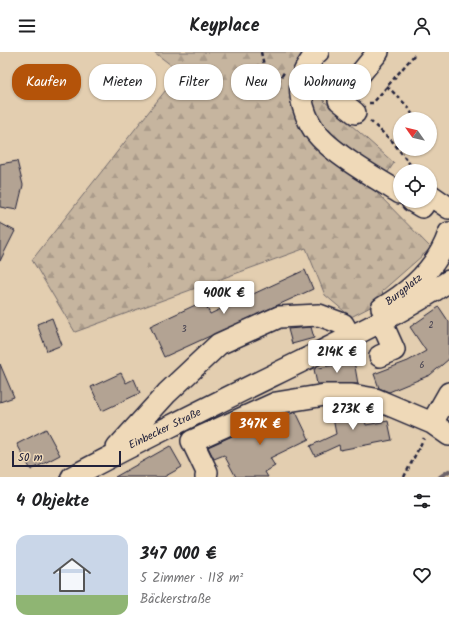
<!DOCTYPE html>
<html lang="de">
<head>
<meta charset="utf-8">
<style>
	:root { --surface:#fff; --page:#f2f2f2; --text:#202124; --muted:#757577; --accent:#b45309 }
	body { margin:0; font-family:Kalam,sans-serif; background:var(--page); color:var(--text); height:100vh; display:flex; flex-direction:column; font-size:15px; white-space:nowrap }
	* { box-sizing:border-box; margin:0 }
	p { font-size:13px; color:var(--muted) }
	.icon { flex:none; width:22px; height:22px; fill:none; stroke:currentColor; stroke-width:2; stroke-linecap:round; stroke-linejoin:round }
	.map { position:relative; height:425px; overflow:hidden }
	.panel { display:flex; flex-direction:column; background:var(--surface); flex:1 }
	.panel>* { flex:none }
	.banner { position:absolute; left:12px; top:12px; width:425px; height:36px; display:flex; gap:8px }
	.needle { width:26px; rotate:304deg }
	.tools { position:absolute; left:393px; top:60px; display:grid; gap:8px }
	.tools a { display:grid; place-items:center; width:44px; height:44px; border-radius:50%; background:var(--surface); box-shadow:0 1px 3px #0004; font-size:20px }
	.scale { position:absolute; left:12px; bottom:10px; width:109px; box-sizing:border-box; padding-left:4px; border:2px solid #22223b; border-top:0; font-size:11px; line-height:14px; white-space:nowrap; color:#22223b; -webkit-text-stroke:3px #efd9b8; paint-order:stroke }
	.price { position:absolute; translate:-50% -34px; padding:0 9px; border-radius:4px; background:#fff; color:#222; font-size:13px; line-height:26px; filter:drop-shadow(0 1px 2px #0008) }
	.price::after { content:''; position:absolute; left:50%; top:24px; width:12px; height:9px; margin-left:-6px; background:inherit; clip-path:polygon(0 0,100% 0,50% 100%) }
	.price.current { background:var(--accent); color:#fff }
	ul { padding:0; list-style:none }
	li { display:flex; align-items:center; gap:12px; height:100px; padding:0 16px }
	li span { display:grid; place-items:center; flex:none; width:112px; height:80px; border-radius:12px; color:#555 }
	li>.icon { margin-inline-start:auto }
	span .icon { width:48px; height:48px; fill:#fffc; stroke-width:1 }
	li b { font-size:17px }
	h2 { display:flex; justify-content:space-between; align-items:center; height:48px; padding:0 16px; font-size:17px }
	.tag { padding:0 14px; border-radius:16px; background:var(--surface); box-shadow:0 1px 3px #0004; font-size:14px; line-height:36px }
	.tag.current { background:var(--accent); color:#fff }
	header { display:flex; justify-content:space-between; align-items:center; height:52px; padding:0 16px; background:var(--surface); font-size:18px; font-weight:700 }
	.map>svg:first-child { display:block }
</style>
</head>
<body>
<header><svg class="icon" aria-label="menu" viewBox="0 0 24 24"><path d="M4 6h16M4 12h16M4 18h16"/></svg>Keyplace<svg class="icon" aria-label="person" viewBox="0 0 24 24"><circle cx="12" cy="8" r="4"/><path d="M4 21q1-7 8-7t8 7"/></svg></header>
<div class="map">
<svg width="449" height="425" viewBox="0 0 449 425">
	<defs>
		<pattern id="forest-firs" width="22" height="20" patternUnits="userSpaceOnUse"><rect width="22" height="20" fill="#c6b59f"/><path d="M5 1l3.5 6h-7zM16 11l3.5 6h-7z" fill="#aa9b8a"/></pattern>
	</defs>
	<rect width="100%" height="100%" fill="#e3ceb0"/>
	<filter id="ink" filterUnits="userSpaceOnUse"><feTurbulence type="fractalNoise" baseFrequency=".025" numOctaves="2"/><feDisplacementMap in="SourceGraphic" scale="8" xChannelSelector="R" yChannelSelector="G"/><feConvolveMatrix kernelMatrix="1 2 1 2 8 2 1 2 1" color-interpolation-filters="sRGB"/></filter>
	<g filter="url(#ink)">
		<path fill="url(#forest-firs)" stroke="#746c6d" d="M154 0H325L316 12 324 49 394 111 375 139 431 196 382 239 384 248 351 265 325 243 306 196 75 280 32 208 180 20Z"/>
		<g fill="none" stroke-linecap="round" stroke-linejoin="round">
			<path stroke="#6c6468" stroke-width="4.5" d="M440 425 449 419"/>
		</g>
		<path fill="#b3a393" stroke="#22223b" d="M17 109 23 133 17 158 0 155V112Z
			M0 171 15 179 0 209Z
			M305 218 313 237 164 305 150 274 204 249 210 262Z
			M439 255 449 270V307L430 323 389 340 379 336 374 322 408 309 426 299 410 275Z
			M52 266 62 293 47 299 37 272Z
			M311 275 314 286 292 292 288 277Z
			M354 309 358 332H317L314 317Z
			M0 312 14 345 0 350Z
			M121 321 126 331 134 327 140 341 102 359 91 335Z
			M331 355 363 357 366 373 388 369 392 388 340 398 339 393 315 404 310 394 336 382Z
			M296 360 309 387 270 406 275 414 265 420 268 425H236L224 403 214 407 208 395 272 366 273 368Z
			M46 377 60 403 31 418 17 392Z
			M170 394 182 415 164 425H115Z"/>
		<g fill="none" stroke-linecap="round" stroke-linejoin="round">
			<defs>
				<path id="minor" d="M318 0 315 2C311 9 305 16 303 23 296 42 306 69 318 83 335 103 377 127 400 141
					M355 61 339 48 378 0
					M430 143 449 156
					M412 149 422 155 426 149
					M382 256C411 239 438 214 449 181
					M380 304 394 298 381 269
					M432 371 449 341
					M192 389 276 351 325 343H352L375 347 432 371 449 383
					M192 389 207 420 206 425
					M117 396 167 341 219 292 279 265 319 263 343 272 351 286
					M72 425C147 385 223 348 300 310 350 285 402 261 449 229"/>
			</defs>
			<use href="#minor" stroke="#22223b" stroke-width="24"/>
			<path stroke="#22223b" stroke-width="2.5" stroke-dasharray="4 3" stroke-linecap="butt" d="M261 0 269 36H274L285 19
				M387 34 408 55 415 67
				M369 51H373L415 2
				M370 69 393 90 415 119
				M404 425 424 386"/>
			<use href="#minor" stroke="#efd9b8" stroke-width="21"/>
		</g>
	</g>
	<g text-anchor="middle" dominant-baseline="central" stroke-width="3" stroke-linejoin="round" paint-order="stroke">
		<g font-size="9" fill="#464251">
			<text x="431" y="273">2</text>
			<text x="184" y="277">3</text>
			<text x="422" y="313">6</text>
		</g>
		<g font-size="11" fill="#22223b" stroke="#efd9b8">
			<text transform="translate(404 238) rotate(-38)">Burgplatz</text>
			<text transform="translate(165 377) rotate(-26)">Einbecker Straße</text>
		</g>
	</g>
</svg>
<div class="tools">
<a><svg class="needle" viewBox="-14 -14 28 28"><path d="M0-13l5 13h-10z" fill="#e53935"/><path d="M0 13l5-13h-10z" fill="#757577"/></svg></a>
<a><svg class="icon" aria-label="locate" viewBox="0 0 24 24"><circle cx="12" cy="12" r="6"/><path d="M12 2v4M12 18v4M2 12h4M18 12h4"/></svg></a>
</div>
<div class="scale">50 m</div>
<b class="price" style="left:224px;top:263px">400K €</b>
<b class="price" style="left:337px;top:322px">214K €</b>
<b class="price" style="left:353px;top:379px">273K €</b>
<b class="price current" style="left:260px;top:394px">347K €</b>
<div class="banner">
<a class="tag current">Kaufen</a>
<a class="tag">Mieten</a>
<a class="tag">Filter</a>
<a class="tag">Neu</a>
<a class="tag">Wohnung</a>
</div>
</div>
<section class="panel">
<h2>4 Objekte<svg class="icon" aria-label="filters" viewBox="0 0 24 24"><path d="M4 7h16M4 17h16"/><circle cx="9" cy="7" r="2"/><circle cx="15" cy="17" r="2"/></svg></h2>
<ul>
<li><span style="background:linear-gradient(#c9d6e8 75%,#8fb573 0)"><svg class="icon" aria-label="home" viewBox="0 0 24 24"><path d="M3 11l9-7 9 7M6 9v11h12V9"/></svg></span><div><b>347 000 €</b><p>5 Zimmer · 118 m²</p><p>Bäckerstraße</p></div><svg class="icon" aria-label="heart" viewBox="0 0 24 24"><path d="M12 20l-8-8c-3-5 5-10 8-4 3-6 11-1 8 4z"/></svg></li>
</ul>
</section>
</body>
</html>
